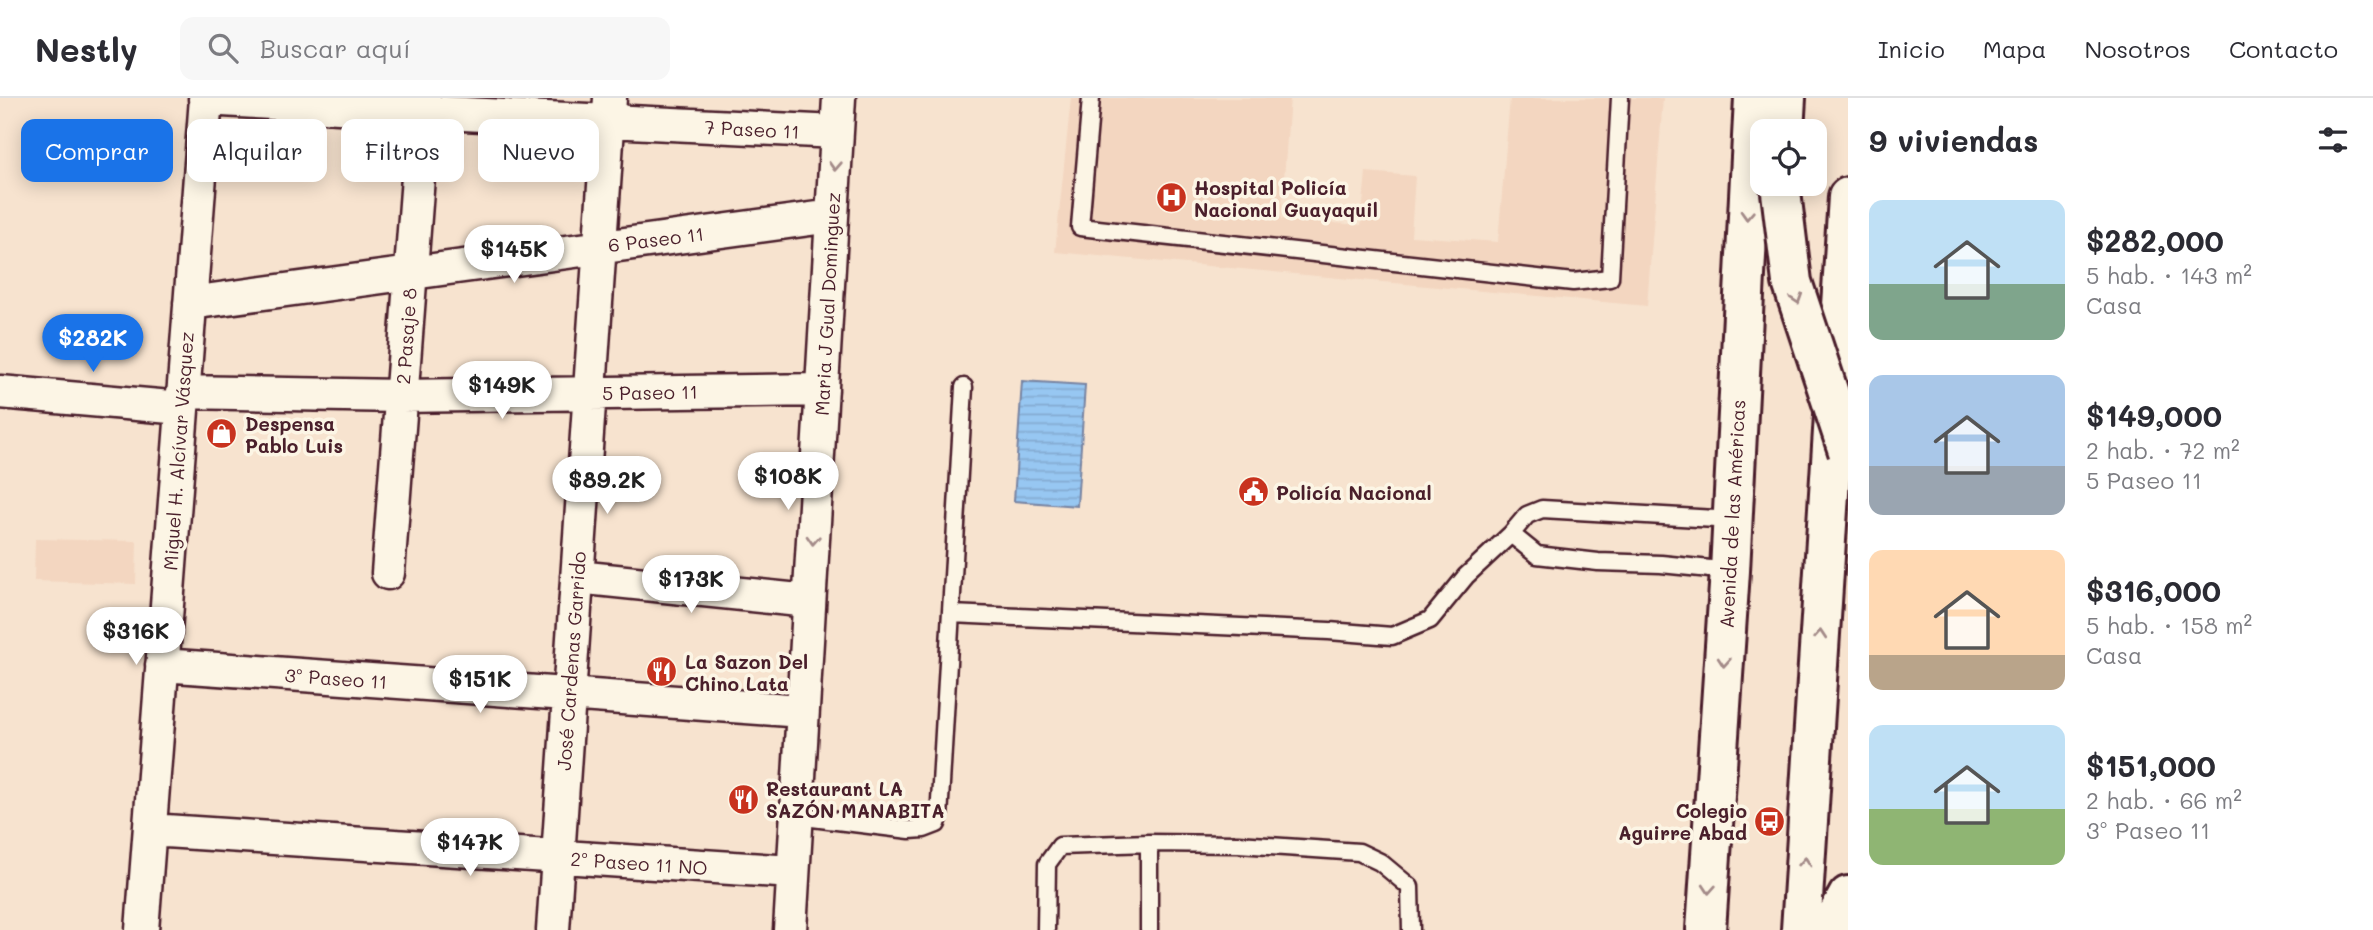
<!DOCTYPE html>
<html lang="es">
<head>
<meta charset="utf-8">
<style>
	:root { --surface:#fff; --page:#f7f7f7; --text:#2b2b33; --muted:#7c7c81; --line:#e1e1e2; --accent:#1a73e8 }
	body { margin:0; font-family:Mali,sans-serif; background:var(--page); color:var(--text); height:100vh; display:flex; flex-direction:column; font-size:26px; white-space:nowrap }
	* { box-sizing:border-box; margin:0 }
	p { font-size:23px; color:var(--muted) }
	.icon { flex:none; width:38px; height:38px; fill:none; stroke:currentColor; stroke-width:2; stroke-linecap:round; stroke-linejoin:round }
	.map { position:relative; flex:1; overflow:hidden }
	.details { display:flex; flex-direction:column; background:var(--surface); width:525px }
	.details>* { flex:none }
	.hud { position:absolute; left:21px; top:21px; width:665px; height:63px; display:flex; gap:14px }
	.tools { position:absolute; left:1750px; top:21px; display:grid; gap:14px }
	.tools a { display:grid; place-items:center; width:77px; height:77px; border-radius:14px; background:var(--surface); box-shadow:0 4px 18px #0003; font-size:35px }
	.price { position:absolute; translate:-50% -60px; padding:0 16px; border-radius:24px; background:#fff; color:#222; font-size:23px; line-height:46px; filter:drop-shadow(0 2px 4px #0008) }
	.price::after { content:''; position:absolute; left:50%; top:42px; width:21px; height:16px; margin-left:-10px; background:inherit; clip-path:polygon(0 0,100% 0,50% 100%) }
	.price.current { background:var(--accent); color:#fff }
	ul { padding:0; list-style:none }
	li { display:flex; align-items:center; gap:21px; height:175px; padding:0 21px }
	li span { display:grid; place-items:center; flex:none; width:196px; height:140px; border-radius:14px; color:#555 }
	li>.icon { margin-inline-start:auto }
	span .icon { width:84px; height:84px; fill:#fffc; stroke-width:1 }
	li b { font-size:30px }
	h2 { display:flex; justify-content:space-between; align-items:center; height:84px; padding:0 21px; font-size:30px }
	.pill { padding:0 24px; border-radius:14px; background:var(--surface); box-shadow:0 4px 18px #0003; font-size:24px; line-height:63px }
	.pill.current { background:var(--accent); color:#fff }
	header { display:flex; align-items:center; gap:42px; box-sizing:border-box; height:98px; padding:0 35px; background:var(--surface); border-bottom:2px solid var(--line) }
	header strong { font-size:33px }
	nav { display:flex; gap:38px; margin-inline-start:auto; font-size:24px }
	.search { width:490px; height:63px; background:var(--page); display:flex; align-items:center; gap:18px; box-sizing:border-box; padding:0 24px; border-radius:14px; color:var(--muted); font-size:26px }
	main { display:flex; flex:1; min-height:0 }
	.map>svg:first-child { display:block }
</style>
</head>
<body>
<header>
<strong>Nestly</strong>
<div class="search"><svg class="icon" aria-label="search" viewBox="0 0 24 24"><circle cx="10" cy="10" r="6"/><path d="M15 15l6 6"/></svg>Buscar aquí</div>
<nav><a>Inicio</a><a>Mapa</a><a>Nosotros</a><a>Contacto</a></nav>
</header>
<main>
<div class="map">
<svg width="1848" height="832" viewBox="0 0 1848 832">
	<defs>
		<pattern id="water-rules" width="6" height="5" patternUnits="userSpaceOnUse" patternTransform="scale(1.75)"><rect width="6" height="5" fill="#97c7f2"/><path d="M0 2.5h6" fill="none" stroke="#84aad0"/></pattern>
	</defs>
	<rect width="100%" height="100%" fill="#f7e3cf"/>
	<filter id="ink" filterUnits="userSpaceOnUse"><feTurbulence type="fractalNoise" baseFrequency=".0143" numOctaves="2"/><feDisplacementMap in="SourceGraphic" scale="14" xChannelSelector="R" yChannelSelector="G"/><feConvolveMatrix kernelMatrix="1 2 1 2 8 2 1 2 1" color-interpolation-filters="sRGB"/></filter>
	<g filter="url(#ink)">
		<path fill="#f3d6c0" d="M1071 0H1290L1281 121 1361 127 1366 74 1415 78 1411 138 1498 144 1510 0H1663L1647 208 1055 154Z
			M35 441 137 443 136 486 34 483Z"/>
		<path fill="url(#water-rules)" stroke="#7884a2" stroke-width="2" d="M1022 283 1085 287 1077 408 1014 403Z"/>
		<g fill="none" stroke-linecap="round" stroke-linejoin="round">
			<defs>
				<path id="service" d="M1091 0 1080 129 1573 184 1610 180 1620 0
					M1511 436 1537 457 1598 464 1661 466 1730 473
					M951 516 1329 533 1392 538 1430 522 1466 478 1511 436 1527 417 1542 411 1733 422
					M796 718 910 732 924 731 937 726 939 720 964 289
					M1046 832 1047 766 1060 748 1149 745
					M1149 832V745L1238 746 1359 754 1380 764 1410 789 1411 832"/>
				<path id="minor" d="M205 1 422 14 837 34
					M190 205 832 118
					M0 294 182 310
					M183 294 401 298 822 292
					M388 475 424 0
					M577 479 809 503
					M162 567 802 613
					M150 732 793 774
					M142 832 206 0
					M553 832 610 0
					M790 832 839 0"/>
				<path id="primary" d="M1784 33 1786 0
					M1706 832 1730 473 1754 0
					M1801 832 1848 99
					M1829 832 1848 798"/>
			</defs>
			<use href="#service" stroke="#4a1f2b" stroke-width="21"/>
			<use href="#minor" stroke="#4a1f2b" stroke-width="37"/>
			<use href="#primary" stroke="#4a1f2b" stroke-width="44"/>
			<use href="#service" stroke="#fcf5e5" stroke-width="16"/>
			<use href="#minor" stroke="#fcf5e5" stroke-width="32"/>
			<use href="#primary" stroke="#fcf5e5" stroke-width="38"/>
			<defs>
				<path id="primary-bridge" d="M1780 86 1792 184 1848 353"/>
			</defs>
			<use href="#primary-bridge" stroke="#4a1f2b" stroke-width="44" stroke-linecap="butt"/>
			<use href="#primary-bridge" stroke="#fcf5e5" stroke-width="38"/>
		</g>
		<defs><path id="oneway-chevron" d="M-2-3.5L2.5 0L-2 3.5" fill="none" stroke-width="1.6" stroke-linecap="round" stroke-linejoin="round" transform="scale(1.75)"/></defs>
		<g stroke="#a38a88">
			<use href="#oneway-chevron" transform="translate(835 68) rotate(93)"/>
			<use href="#oneway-chevron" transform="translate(1747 117) rotate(93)"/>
			<use href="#oneway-chevron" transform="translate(1797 201) rotate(72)"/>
			<use href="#oneway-chevron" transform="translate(813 442) rotate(93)"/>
			<use href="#oneway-chevron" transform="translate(1820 537) rotate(-86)"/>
			<use href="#oneway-chevron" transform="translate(1724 564) rotate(94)"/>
			<use href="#oneway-chevron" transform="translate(1805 764) rotate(-86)"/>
			<use href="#oneway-chevron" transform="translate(1709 791) rotate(94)"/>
		</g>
	</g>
	<defs>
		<symbol id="hospital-disc" viewBox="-11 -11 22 22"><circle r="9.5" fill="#c8321e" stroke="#fcf5e5"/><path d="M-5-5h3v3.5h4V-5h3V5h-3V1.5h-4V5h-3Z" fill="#fff"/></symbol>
		<symbol id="shop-disc" viewBox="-11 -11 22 22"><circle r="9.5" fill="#c8321e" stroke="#fcf5e5"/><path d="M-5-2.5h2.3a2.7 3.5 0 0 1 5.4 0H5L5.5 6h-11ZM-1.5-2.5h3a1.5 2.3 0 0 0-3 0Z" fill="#fff"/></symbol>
		<symbol id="civic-disc" viewBox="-11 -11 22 22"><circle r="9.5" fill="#c8321e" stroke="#fcf5e5"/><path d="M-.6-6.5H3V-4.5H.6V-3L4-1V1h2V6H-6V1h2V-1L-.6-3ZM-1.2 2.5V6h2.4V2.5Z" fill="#fff"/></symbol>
		<symbol id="restaurant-disc" viewBox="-11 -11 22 22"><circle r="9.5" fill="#c8321e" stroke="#fcf5e5"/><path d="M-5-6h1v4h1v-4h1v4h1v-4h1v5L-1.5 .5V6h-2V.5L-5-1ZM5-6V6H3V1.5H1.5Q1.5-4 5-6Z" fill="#fff"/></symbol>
		<symbol id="bus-disc" viewBox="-11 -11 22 22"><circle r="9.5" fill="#c8321e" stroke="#fcf5e5"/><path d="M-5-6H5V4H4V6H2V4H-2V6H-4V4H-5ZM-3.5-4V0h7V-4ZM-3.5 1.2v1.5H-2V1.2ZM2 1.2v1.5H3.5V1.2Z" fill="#fff"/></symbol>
	</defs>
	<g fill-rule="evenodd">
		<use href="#hospital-disc" x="1154" y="82" width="35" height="35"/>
		<use href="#shop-disc" x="204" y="318" width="35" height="35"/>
		<use href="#civic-disc" x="1236" y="376" width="35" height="35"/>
		<use href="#restaurant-disc" x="644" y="556" width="35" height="35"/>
		<use href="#restaurant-disc" x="726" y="684" width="35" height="35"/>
		<use href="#bus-disc" x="1752" y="706" width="35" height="35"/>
	</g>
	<g text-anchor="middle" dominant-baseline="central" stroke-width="7" stroke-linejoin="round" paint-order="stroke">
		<g font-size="19" fill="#4a1f2b" stroke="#fcf5e5">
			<text transform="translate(752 31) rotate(3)">7 Paseo 11</text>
			<text transform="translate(656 141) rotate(-7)">6 Paseo 11</text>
			<text transform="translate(827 206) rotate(-87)">Maria J Gual Dominguez</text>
			<text transform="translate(406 238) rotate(-86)">2 Pasaje 8</text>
			<text transform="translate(650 294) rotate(-1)">5 Paseo 11</text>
			<text transform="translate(178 353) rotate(-86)">Miguel H. Alcívar Vásquez</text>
			<text transform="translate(1732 416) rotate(-87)">Avenida de las Américas</text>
			<text transform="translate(571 563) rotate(-86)">José Cardenas Garrido</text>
			<text transform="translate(336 580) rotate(4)">3º Paseo 11</text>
			<text transform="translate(639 765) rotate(4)">2º Paseo 11 NO</text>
		</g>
		<g font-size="19" font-weight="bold" fill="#4a1f2b" stroke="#fcf5e5" text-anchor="start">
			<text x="1194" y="89">Hospital Policía<tspan x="1194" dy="22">Nacional Guayaquil</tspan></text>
			<text x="245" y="325">Despensa<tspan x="245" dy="22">Pablo Luis</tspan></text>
			<text x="1276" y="394">Policía Nacional</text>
			<text x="685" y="563">La Sazon Del<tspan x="685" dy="22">Chino Lata</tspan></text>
			<text x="766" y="690">Restaurant LA<tspan x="766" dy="22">SAZÓN MANABITA</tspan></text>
			<text x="1747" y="712" text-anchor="end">Colegio<tspan x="1747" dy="22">Aguirre Abad</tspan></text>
		</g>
	</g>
</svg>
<div class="tools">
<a><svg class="icon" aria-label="locate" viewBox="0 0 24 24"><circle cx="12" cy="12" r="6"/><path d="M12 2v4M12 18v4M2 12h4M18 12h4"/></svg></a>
</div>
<b class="price" style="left:514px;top:187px">$145K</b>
<b class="price current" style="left:93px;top:276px">$282K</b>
<b class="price" style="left:502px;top:323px">$149K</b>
<b class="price" style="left:788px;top:414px">$108K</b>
<b class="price" style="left:607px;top:418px">$89.2K</b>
<b class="price" style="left:691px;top:517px">$173K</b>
<b class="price" style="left:136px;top:569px">$316K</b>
<b class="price" style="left:480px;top:617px">$151K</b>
<b class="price" style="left:470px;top:780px">$147K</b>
<div class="hud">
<a class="pill current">Comprar</a>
<a class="pill">Alquilar</a>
<a class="pill">Filtros</a>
<a class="pill">Nuevo</a>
</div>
</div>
<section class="details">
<h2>9 viviendas<svg class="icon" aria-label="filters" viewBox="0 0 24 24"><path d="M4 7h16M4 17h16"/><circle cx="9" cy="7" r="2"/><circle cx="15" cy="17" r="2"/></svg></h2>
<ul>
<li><span style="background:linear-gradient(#bfe0f5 60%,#7fa58c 0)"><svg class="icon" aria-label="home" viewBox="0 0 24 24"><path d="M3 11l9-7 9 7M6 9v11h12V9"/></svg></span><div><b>$282,000</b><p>5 hab. · 143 m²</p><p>Casa</p></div></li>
<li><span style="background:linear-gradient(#a9c7e8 65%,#9aa5b1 0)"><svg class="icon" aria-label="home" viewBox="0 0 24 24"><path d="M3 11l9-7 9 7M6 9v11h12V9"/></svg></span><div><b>$149,000</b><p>2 hab. · 72 m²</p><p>5 Paseo 11</p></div></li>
<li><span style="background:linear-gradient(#ffd9b3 75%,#b9a48a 0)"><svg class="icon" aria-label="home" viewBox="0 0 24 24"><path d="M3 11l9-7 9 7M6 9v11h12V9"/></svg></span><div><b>$316,000</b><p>5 hab. · 158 m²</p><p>Casa</p></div></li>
<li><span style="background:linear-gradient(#bfe0f5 60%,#8fb573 0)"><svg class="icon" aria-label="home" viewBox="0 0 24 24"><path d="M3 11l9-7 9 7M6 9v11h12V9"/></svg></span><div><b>$151,000</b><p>2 hab. · 66 m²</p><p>3º Paseo 11</p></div></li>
</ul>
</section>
</main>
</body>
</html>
